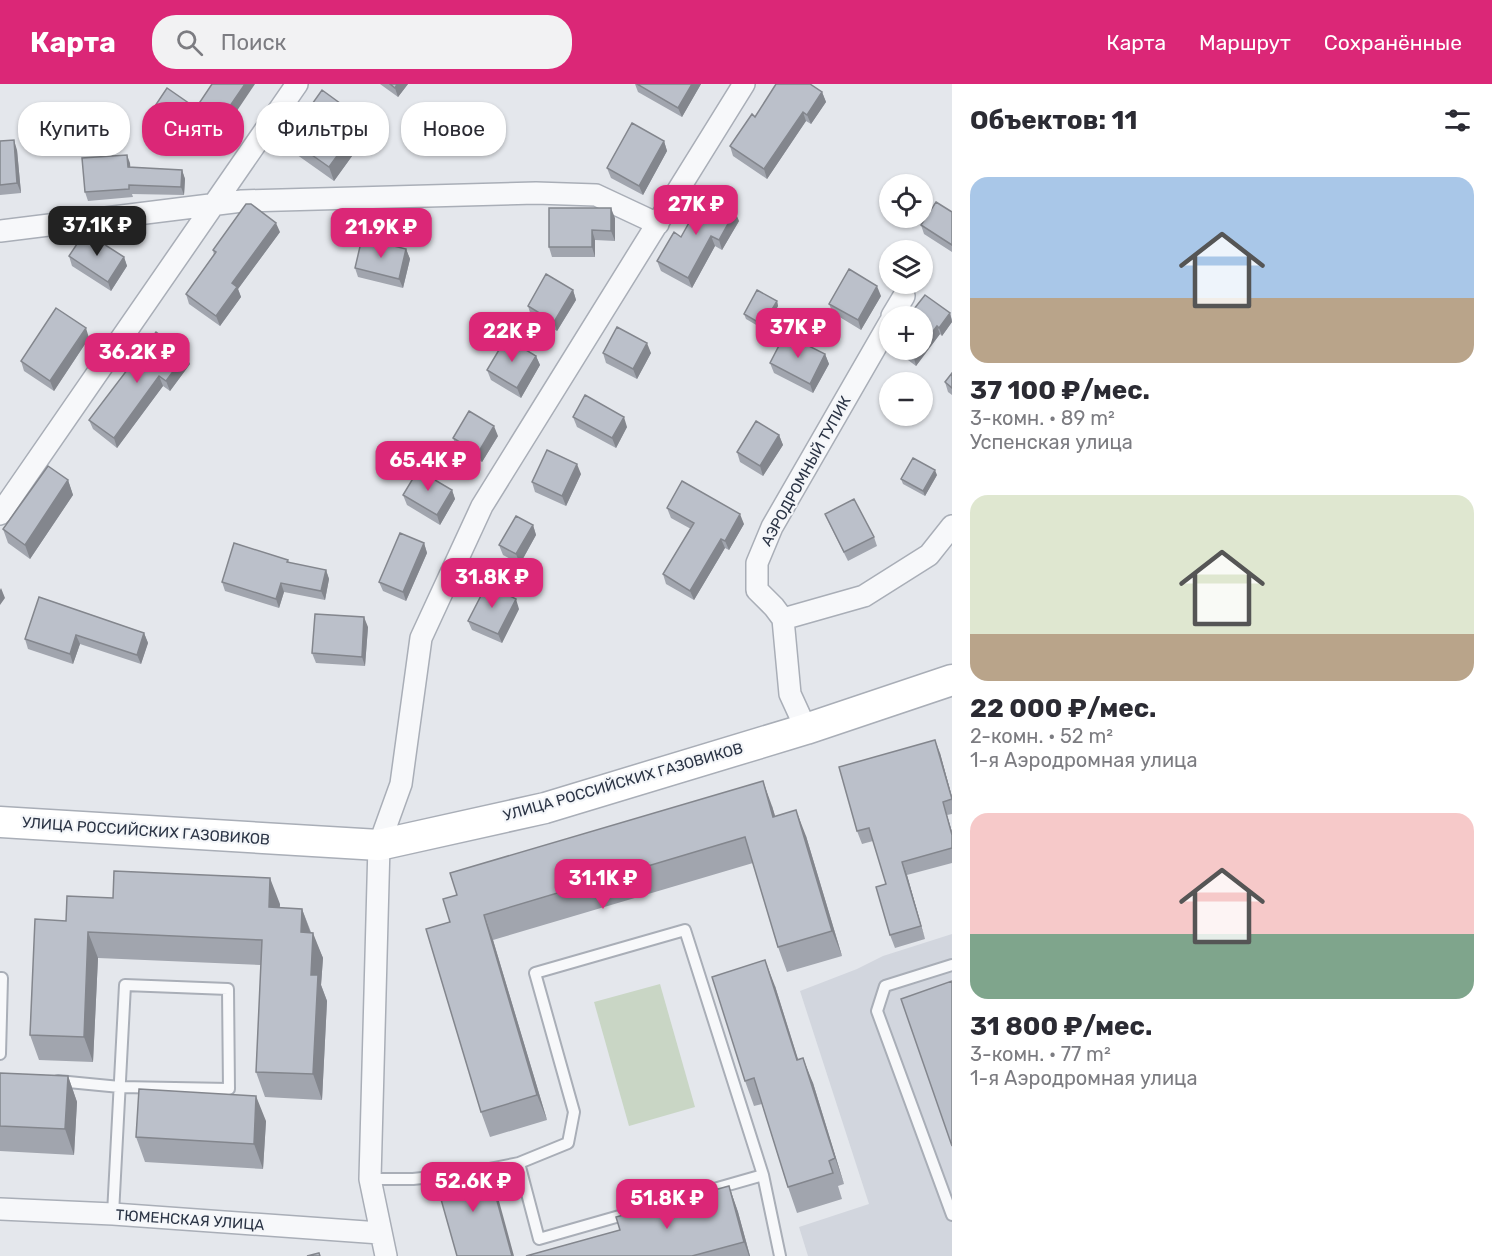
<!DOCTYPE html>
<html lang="ru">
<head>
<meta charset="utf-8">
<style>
	:root { --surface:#fff; --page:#f2f2f3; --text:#2b2b33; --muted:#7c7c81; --accent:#db2777 }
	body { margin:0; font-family:Rubik,sans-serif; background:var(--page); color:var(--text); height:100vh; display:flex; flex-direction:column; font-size:22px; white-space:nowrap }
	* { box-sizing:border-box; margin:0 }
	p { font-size:20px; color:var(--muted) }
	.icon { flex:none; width:33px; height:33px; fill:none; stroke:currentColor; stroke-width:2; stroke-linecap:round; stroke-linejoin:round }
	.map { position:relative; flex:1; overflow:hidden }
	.details { display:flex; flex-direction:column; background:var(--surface); width:540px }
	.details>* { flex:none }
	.guide { position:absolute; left:18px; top:18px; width:570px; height:54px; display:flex; gap:12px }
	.buttons { position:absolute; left:879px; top:90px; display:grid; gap:12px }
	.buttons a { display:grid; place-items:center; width:54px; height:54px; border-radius:50%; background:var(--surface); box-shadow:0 2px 4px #0004; font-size:30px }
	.price { position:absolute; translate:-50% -51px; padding:0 14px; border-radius:12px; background:var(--accent); color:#fff; font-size:20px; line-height:39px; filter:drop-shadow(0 2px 3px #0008) }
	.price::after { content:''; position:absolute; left:50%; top:36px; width:18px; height:14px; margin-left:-9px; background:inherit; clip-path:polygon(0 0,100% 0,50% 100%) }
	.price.active { background:#222; color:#fff }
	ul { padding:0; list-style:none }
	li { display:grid; align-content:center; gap:12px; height:318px; padding:0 18px }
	li span { display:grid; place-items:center; height:186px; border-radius:18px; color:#555 }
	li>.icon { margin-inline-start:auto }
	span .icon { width:108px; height:108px; fill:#fffc; stroke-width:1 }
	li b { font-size:26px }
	h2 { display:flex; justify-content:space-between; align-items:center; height:72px; padding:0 18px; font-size:26px }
	.tag { padding:0 21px; border-radius:24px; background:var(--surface); box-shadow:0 2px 4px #0004; font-size:21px; line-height:54px }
	.tag.active { background:var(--accent); color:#fff }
	header { display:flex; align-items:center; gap:36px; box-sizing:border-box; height:84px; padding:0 30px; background:var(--accent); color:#fff }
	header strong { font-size:28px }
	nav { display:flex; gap:33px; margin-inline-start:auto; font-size:21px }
	.search { width:420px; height:54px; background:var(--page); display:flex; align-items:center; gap:15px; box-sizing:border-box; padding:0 21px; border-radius:24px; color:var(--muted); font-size:22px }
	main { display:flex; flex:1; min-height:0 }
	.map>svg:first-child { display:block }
</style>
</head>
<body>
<header>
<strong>Карта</strong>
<div class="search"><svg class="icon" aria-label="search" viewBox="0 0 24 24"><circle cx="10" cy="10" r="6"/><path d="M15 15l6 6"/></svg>Поиск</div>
<nav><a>Карта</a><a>Маршрут</a><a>Сохранённые</a></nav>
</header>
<main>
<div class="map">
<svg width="952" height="1172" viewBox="0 0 952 1172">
	<rect width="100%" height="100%" fill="#e4e7ec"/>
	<path fill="#d2d6de" d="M952 850V1172H808L799 1143 869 1120 800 907 857 885 883 872Z"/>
	<path fill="#c9d6c5" d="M660 900 695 1023 629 1042 594 918Z"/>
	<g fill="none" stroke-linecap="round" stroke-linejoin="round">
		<defs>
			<path id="lane" d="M952 881 885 902 877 927 952 1131
				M0 894H2L0 970
				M58 997 120 1003 229 1005 228 905 125 901 113 1130
				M519 1079 539 1155 763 1091
				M474 1088 519 1079 568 1059 574 1028 535 889 685 846 763 1091 780 1172
				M370 1095H413L459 1090"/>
			<path id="street" d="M0 147 242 117 536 109 596 111 658 140
				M892 232 904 212
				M0 430 297 0
				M783 535 774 523 757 506V479L772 443 890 238
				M783 535 864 512 929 471 952 442
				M783 535 790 610 806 645
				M0 1125 113 1130 380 1149
				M386 1172 370 1095 379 761 401 700 421 554 482 422 744 0"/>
			<path id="secondary" d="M0 738 379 761 545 724 806 645 952 596"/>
		</defs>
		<use href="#lane" stroke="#a9aeb7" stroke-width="14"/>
		<use href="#street" stroke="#a9aeb7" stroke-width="24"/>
		<use href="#secondary" stroke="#a9aeb7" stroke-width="33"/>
		<use href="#lane" stroke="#f7f8fa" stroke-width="10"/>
		<use href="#street" stroke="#f7f8fa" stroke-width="21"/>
		<use href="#secondary" stroke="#fff" stroke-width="30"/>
	</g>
	<path fill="#a1a5ae" d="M380 0H408L398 13Z
		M635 0H701L682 33 638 8Z
		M822 8 826 18 811 40 806 37 767 95 733 72 730 62 755 33Z
		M155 22 196 24 210 67 159 32Z
		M368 50 334 97 293 68 288 54Z
		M0 57 17 66 21 109 0 111Z
		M664 57 667 67 643 111 611 94 607 84Z
		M127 71 130 83 182 86 185 95 184 111 132 110 133 113 88 117 85 108Z
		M952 128V168L924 150 921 141Z
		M615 134V157L595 156V173H552L549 163Z
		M739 137 722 166 715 162 692 204 661 187 657 177 681 153Z
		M280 148 238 205 241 213 220 242 189 220 186 210 214 171 213 166Z
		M406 165 410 175 403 204 358 193 355 184Z
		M69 172 124 173 127 182 111 207 72 182Z
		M573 206 576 216 557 247 531 232 528 222Z
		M881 212 861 246 833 229 829 220Z
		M777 217 778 222 765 246 746 235 744 230Z
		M914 225 950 229 952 236V238L942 252 940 250 916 282 896 267 895 266H922Z
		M156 248 190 280 170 307 163 302 117 364 93 345 89 336Z
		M89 254 54 307 24 287 21 277Z
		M603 269H651L637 295 606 279Z
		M825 270 829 280 813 309 774 289 770 279Z
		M536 272 540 281 521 314 491 296 487 286Z
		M952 289V311L948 308 945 298Z
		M573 333 627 343 616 364 577 343Z
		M779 351 783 361 763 392 740 378 737 368Z
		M498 352 482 378 457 364 453 354Z
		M581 390 566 422 535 408 532 398Z
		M937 391 925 412 903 400 901 395Z
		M68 396 73 411 30 475 8 459 3 445Z
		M452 406 455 415 440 441 407 421 403 411Z
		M667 424 744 440 729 466 725 464 694 516 666 500 663 490 691 445 671 434Z
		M825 430 874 453 877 462 848 477 829 439Z
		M533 441 536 451 520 480 503 471 499 461Z
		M424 459 427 469 406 517 383 507 379 498Z
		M288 476 289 479 326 486 329 495 325 516 284 508 279 524 225 507 222 498Z
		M39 513 144 549 148 559 141 580 80 560 73 580 28 565 25 555Z
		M519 525 502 559 472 546 468 537Z
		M368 543 365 582 316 579 312 569Z
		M940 669 952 713V730L947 731 952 748V779L907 791 925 855 895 864 890 851 886 800 873 757 862 760 857 747Z
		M772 722 775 732 806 752 842 872 787 888 778 863 753 779 493 856 547 1036 490 1053 481 1028 450 838Z
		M280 820 279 824 302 825 311 848 323 874 321 901 327 917 322 1016 265 1013 256 988 261 881 98 874 93 978 39 976 30 951 66 837Z
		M775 902 798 975 813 999 844 1100 838 1102 842 1115 797 1129 788 1103 762 1020 754 1022 745 997Z
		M0 989 68 992 77 1018 74 1071 0 1067Z
		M266 1037 263 1085 145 1078 136 1053Z
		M729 1102 738 1128 750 1172H526L620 1146Z"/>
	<path fill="#83868d" d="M245 0H255L210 67 206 57Z
		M397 0H408L398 13 395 4Z
		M692 0H701L682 33 678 24Z
		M822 8 826 18 811 40 807 31Z
		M803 28 806 37 767 95 764 85Z
		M363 36 368 50 334 97 329 83Z
		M14 56 17 66 21 109 17 99Z
		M664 57 667 67 643 111 639 102Z
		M127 71 130 79 131 91 128 83Z
		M182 86 185 95 184 111 181 103Z
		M611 124 615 134V157L611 147Z
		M735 127 739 137 722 166 719 156Z
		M276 139 280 148 238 205 241 213 220 242 216 232 232 199Z
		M592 146 595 156V173L592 163Z
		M711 152 715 162 692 204 688 194Z
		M406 165 410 175 403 204 399 195Z
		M124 173 127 182 111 207 108 198Z
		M877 202 881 212 861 246 858 236Z
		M573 206 576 216 557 247 554 238Z
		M777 217 778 222 765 246 763 241Z
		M950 229 952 238 942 252 939 244Z
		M937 242 940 250 916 282 914 274 920 266H922V262Z
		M86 244 89 254 54 307 50 297Z
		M647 259 651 269 637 295 633 285Z
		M186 270 190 280 170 307 166 297Z
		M825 270 829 280 813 309 810 300Z
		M536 272 540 281 521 314 517 304Z
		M159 292 163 302 117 364 114 354Z
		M624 333 627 343 616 364 612 354Z
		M494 342 498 352 482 378 478 369Z
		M779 351 783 361 763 392 760 382Z
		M577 380 581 390 566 422 562 412Z
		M935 386 937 391 925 412 923 407Z
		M68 396 73 411 30 475 25 461Z
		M452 406 455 415 440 441 437 431Z
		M740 430 744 440 729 466 725 457Z
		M533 441 536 451 520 480 516 470Z
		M721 455 725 464 694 516 690 507Z
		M424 459 427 469 406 517 403 508Z
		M326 486 329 495 325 516 321 507Z
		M281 499 284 508 279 524 276 515Z
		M1 504 5 514 0 521V506Z
		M516 515 519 525 502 559 498 550Z
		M364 533 368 543 365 582 362 573Z
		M144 549 148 559 141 580 137 571Z
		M76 551 80 560 73 580 70 570Z
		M935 656 940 669 952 713V717Z
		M763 697 772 722 783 758 773 733Z
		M943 718 952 748V751Z
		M796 726 806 752 842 872 832 847Z
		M902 778 907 791 925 855 921 842Z
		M270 794 280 820 278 849 269 823Z
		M302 825 311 850 301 848Z
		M484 831 493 856 547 1036 537 1011Z
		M88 848 98 874 93 978 84 953Z
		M313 849 323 874 321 901 327 917 322 1016 313 990 311 891Z
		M765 876 775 902 806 1001 797 976Z
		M803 974 813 999 844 1100 835 1074Z
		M68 992 77 1018 74 1071 65 1045Z
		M256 1012 266 1037 263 1085 254 1060Z
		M487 1080 496 1106 514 1172H512Z
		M729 1102 738 1128 750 1172H749L744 1158Z"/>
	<path fill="#bbc0ca" stroke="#83868d" stroke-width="1.5" d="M212 0H245L206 57 155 22 167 4 196 24Z
		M390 0H397L395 4Z
		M637 0H692L678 24Z
		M776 0H810L822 8 807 31 803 28 764 85 730 62 752 30 755 33Z
		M322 6 363 36 329 83 288 54Z
		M632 39 664 57 639 102 607 84Z
		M14 56 17 99 0 101V57Z
		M127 71 128 83 182 86 181 103 129 101V105L85 108 82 74Z
		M705 110 735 127 719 156 711 152 688 194 657 177 674 148 681 153Z
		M936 118 952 128V161L921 141Z
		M246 120H251L276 139 232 199 237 203 216 232 186 210 216 168 213 166Z
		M549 124H611V147L592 146V163H549Z
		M85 148 124 173 108 198 69 172Z
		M362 154 406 165 399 195 355 184Z
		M849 185 877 202 858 236 829 220Z
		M546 190 573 206 554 238 528 222Z
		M757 206 777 217 763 241 744 230Z
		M925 211 950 229 939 244 937 242 922 262V232H912L916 227 914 225Z
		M56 224 86 244 50 297 21 277Z
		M617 243 647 259 633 285 603 269Z
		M156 248 186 270 166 297 159 292 114 354 89 336Z
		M785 250 825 270 810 300 770 279Z
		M506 254 536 272 517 304 487 286Z
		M902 266H920L914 274Z
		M952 289V304L945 298Z
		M585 311 624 333 612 354 573 333Z
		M469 327 494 342 478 369 453 354Z
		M756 337 779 351 760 382 737 368Z
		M547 366 577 380 562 412 532 398Z
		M913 374 935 386 923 407 901 395Z
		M48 382 68 396 25 461 3 445Z
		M418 386 452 406 437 431 403 411Z
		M682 397 740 430 725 457 721 455 690 507 663 490 694 439 667 424Z
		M854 415 874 453 844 468 825 430Z
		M516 432 533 441 516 470 499 461Z
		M400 449 424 459 403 508 379 498Z
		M234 459 288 476 287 478 326 486 321 507 281 499 276 515 222 498Z
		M487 500 516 515 498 550 468 537Z
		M39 513 144 549 137 571 76 551 70 570 25 555Z
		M315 530 364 533 362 573 312 569Z
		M935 656 952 715 943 718 952 751V764L902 778 921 842 890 851 876 803 886 800 869 744 857 747 839 683Z
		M763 697 773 733 796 726 832 847 778 863 745 753 484 831 537 1011 481 1028 426 845 450 838 443 815 457 811 450 789Z
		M114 787 270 794 269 823 302 825 301 848 313 849 311 891H318L313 990 256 988 262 856 88 848 84 953 30 951 35 835 66 837 67 812 113 814Z
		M765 876 797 976 803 974 835 1074 829 1077 833 1089 788 1103 754 994 745 997 712 893Z
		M952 897V1062L901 915Z
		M0 989 68 992 65 1045 0 1042Z
		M139 1005 256 1012 254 1060 136 1053Z
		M487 1080 512 1172H457L435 1094Z
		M729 1102 744 1158 692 1172H526L620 1146 616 1133Z
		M319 1169 320 1172H307Z"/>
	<g text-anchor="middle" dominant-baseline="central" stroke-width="4.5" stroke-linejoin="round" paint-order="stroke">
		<g font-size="15" fill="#2b3445" stroke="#f4f6f9">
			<text transform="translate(806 387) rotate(-61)">АЭРОДРОМНЫЙ ТУПИК</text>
			<text transform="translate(623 698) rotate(-16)">УЛИЦА РОССИЙСКИХ ГАЗОВИКОВ</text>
			<text transform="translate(146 747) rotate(4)">УЛИЦА РОССИЙСКИХ ГАЗОВИКОВ</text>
			<text transform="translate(190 1136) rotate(4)">ТЮМЕНСКАЯ УЛИЦА</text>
		</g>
	</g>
</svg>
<div class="buttons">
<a><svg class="icon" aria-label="locate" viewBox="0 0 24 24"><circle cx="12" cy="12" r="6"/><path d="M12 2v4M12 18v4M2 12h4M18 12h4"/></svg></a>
<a><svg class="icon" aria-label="layers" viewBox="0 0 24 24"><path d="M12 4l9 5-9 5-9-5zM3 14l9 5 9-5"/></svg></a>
<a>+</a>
<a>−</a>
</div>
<b class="price" style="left:696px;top:152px">27K ₽</b>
<b class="price active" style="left:97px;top:173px">37.1K ₽</b>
<b class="price" style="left:381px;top:175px">21.9K ₽</b>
<b class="price" style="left:798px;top:275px">37K ₽</b>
<b class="price" style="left:512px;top:279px">22K ₽</b>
<b class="price" style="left:137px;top:300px">36.2K ₽</b>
<b class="price" style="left:428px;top:408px">65.4K ₽</b>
<b class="price" style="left:492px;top:525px">31.8K ₽</b>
<b class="price" style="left:603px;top:826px">31.1K ₽</b>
<b class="price" style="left:473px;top:1129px">52.6K ₽</b>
<b class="price" style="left:667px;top:1146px">51.8K ₽</b>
<div class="guide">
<a class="tag">Купить</a>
<a class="tag active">Снять</a>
<a class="tag">Фильтры</a>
<a class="tag">Новое</a>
</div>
</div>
<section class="details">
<h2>Объектов: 11<svg class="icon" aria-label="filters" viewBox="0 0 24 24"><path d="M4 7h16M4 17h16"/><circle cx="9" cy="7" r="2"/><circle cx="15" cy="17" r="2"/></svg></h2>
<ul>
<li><span style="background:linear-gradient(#a9c7e8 65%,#b9a48a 0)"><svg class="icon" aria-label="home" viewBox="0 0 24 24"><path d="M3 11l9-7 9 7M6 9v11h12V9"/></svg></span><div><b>37 100 ₽/мес.</b><p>3-комн. · 89 m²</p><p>Успенская улица</p></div></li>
<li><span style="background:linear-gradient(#dfe7d0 75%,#b9a48a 0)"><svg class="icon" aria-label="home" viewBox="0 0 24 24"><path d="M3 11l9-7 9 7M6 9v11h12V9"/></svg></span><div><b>22 000 ₽/мес.</b><p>2-комн. · 52 m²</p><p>1-я Аэродромная улица</p></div></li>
<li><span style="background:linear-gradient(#f6c9c9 65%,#7fa58c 0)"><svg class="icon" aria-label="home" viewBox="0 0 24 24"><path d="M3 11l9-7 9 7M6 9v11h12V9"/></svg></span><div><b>31 800 ₽/мес.</b><p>3-комн. · 77 m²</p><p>1-я Аэродромная улица</p></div></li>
</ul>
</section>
</main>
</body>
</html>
